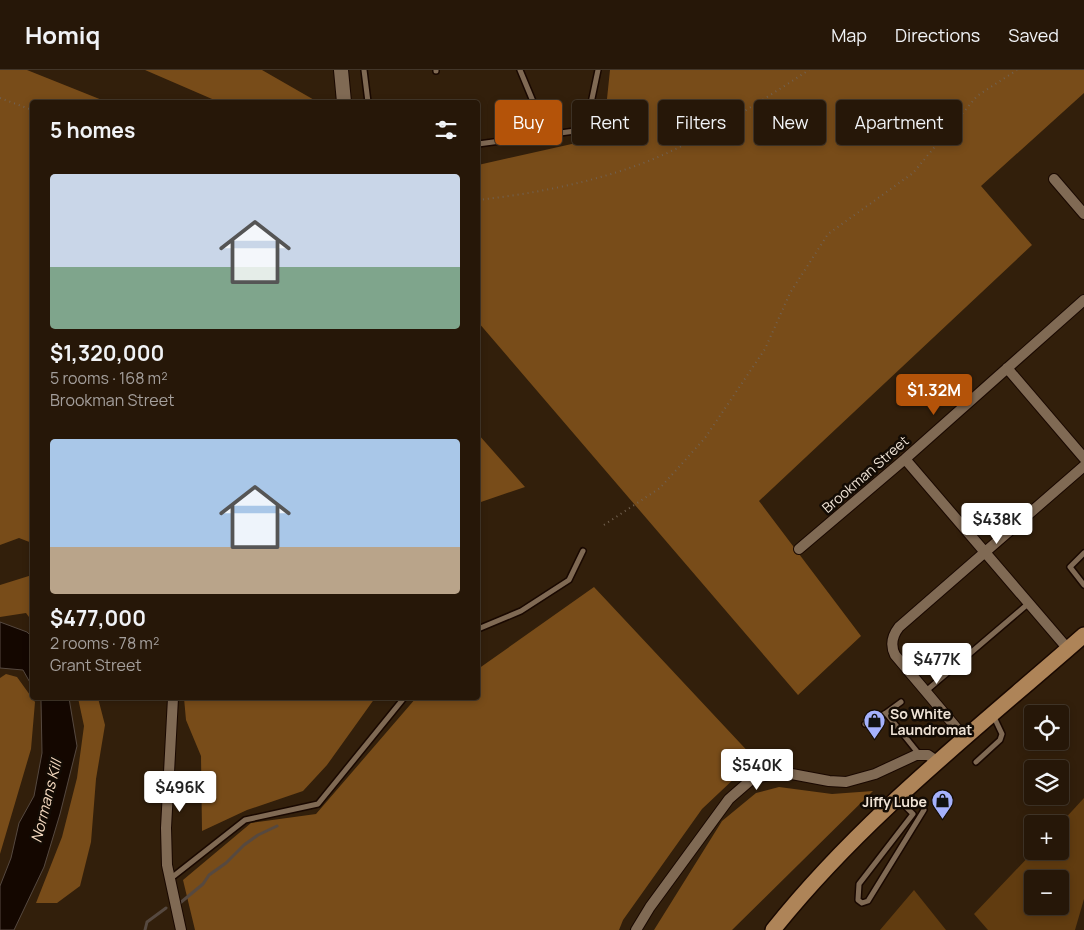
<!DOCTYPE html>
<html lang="en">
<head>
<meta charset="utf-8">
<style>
	:root { --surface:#261708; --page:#322416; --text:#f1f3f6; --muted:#a49f9c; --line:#423629; --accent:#b45309 }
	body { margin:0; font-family:Manrope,sans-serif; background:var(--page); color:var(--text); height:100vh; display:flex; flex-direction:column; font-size:19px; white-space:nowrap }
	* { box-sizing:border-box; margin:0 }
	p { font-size:16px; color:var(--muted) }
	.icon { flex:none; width:28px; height:28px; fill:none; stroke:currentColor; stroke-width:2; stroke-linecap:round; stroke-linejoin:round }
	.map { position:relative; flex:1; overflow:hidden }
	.drawer { position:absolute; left:30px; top:30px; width:450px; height:600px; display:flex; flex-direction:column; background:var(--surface); border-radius:5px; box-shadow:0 2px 8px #0003,0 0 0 1px var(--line) }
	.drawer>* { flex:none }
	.hud { position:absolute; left:495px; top:30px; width:475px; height:45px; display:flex; gap:10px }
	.buttons { position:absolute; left:1024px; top:635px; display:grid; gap:10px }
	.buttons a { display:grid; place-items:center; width:45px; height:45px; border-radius:5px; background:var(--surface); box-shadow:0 2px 8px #0003,0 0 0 1px var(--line); font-size:25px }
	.price { position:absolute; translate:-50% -42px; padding:0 11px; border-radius:5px; background:#fff; color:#222; font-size:16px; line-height:32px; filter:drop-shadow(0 1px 2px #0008) }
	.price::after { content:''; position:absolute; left:50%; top:30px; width:15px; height:11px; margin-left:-8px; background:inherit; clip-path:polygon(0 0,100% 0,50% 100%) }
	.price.selected { background:var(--accent); color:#fff }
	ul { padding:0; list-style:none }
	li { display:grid; align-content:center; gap:10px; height:265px; padding:0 20px }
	li span { display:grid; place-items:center; height:155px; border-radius:5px; color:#555 }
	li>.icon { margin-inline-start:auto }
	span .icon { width:90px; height:90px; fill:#fffc; stroke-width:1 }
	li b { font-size:21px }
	h2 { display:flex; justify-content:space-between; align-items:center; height:60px; padding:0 20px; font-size:21px }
	.pill { padding:0 18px; border-radius:5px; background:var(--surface); box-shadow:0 2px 8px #0003,0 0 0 1px var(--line); font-size:18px; line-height:45px }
	.pill.selected { background:var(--accent); color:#fff }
	header { display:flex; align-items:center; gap:30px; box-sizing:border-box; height:70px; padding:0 25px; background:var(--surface); border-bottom:1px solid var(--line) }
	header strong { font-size:24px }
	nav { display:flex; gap:28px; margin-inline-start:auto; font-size:18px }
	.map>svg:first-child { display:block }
</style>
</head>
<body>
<header>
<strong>Homiq</strong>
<nav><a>Map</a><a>Directions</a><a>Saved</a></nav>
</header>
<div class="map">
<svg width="1084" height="860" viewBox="0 0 1084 860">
	<rect width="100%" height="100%" fill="#321f0b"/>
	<path fill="#613c10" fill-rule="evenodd" d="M1084 728V829L1075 860H988L974 844 1034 781H1060V754ZM1032 809H1060V836H1032Z
		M914 820 946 860H880Z"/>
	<path fill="#784c19" d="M0 0H27L107 32H32V473L19 468 0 475Z
		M145 0H262L316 31 219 32Z
		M610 0H1084V23L981 116 1032 175 759 431 861 566 798 625 478 252V95L603 67Z
		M478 364 525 417 478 433Z
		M32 505V551L26 543 0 547V515Z
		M594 517 755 689 702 739 623 850 619 860H195L183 810 251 753 316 744 416 628H478V599Z
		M6 604 17 607 35 632 31 679 0 784V608Z
		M78 628H98L105 655 96 709 91 772 80 816 57 833H36L62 767 77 708 84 656Z
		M184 628H375L327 695 303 721 247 740 202 761 201 686 186 650Z
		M779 717 832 724 873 721 732 860H654L722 751 756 723Z"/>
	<path fill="#140700" stroke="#564940" d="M0 552 27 562 32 567V616L23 600 0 598Z
		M39 628H69L77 676 60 744 44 797 14 860H0V816L11 788 19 753 34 726 42 683 41 631Z"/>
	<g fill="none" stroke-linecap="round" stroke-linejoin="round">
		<path stroke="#564940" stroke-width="3" d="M180 833 203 814 209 805 226 793 244 775 258 765 277 756
			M145 860 147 852 166 838"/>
		<defs>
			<path id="lane" d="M364 0 368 32
				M436 0V1
				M520 0 547 65
				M478 74 575 61 586 57 598 0
				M1084 483 1070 497 1084 515
				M478 559 521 541 569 510 583 481
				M926 621 1029 533
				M886 643 901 632
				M865 654 886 643 919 684
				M976 692 1000 670 1002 664 993 645
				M899 730 913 744 859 814 858 830 862 833 868 831 924 740
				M170 809 245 750 318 734 404 628"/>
			<path id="street" d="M1054 109 1084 144
				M1007 298 1084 388
				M905 389 1068 579
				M799 479 905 389 1084 230
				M173 628 166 758 167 795 181 860
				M965 668 895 585C890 575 892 566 899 557L1084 396
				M636 860 650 837 729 729 752 709 781 702 829 711 846 712 875 704 916 685H928L938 692"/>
			<path id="secondary" d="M341 0 344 32"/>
			<path id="primary" d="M773 860C862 748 977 659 1084 565"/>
		</defs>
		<use href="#lane" stroke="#190800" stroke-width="8"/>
		<use href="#street" stroke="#190800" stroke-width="12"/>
		<use href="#secondary" stroke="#190800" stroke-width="16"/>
		<use href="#primary" stroke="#190800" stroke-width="18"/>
		<path stroke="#726150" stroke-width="2" stroke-dasharray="1 4" stroke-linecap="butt" d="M0 28 32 40
			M478 130C540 123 607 110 665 84 715 61 763 30 809 0
			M604 455 660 418 705 368 765 279 790 223 828 164 913 103 977 26 1017 0"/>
		<use href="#lane" stroke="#806a54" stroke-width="5"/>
		<use href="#street" stroke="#806a54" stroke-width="10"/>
		<use href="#secondary" stroke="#806a54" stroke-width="14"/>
		<use href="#primary" stroke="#ae8458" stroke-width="15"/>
	</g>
	<defs>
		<symbol id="shop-pin" viewBox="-11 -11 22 30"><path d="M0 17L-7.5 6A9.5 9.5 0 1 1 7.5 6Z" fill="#a5b1fc" stroke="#130b04"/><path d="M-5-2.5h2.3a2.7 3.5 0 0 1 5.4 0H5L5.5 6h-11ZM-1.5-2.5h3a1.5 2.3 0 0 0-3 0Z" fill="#111"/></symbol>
	</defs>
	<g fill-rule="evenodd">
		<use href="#shop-pin" x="862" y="638" width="25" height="34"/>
		<use href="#shop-pin" x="930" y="718" width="25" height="34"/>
	</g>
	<g text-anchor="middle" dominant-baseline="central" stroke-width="5" stroke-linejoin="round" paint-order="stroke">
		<g font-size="14" fill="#efe3d6" stroke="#130b04">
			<text transform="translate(865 404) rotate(-41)">Brookman Street</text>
		</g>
		<g font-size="14" font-weight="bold" fill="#efe3d6" stroke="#130b04" text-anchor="start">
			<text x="890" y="643">So White<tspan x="890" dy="16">Laundromat</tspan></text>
			<text x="927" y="731" text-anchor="end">Jiffy Lube</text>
		</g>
		<g font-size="15" font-style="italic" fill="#f7dbc1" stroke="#130b04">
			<text transform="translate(46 731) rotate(-76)">Normans Kill</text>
		</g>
	</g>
</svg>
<div class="buttons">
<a><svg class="icon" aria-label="locate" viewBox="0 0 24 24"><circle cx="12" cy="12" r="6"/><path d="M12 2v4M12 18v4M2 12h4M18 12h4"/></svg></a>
<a><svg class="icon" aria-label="layers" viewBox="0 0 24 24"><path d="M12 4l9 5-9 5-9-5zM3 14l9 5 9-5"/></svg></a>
<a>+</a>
<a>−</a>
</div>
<b class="price selected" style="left:934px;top:346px">$1.32M</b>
<b class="price" style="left:997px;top:475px">$438K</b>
<b class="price" style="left:937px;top:615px">$477K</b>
<b class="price" style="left:757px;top:721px">$540K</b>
<b class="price" style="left:180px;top:743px">$496K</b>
<div class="hud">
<a class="pill selected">Buy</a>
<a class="pill">Rent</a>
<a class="pill">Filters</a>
<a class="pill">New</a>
<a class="pill">Apartment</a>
</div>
<section class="drawer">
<h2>5 homes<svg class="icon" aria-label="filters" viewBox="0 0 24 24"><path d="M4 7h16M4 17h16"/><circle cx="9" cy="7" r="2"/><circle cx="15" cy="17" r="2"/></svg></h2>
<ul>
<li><span style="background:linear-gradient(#c9d6e8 60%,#7fa58c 0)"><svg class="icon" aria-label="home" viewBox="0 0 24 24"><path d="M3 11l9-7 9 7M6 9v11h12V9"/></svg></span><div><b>$1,320,000</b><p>5 rooms · 168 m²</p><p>Brookman Street</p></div></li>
<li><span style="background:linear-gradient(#a9c7e8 70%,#b9a48a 0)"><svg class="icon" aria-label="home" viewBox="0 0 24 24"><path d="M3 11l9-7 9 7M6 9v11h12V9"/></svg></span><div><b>$477,000</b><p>2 rooms · 78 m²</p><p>Grant Street</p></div></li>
</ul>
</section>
</div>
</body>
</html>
